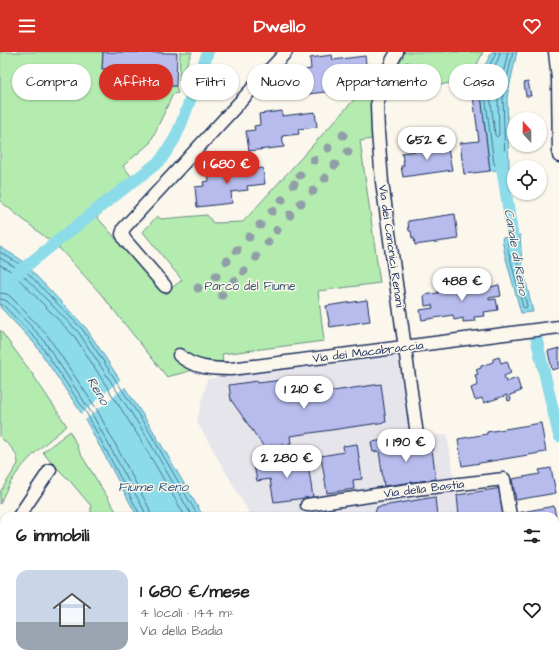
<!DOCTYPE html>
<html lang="it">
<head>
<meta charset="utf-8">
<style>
	:root { --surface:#fff; --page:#f2f2f2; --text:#222; --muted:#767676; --accent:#d93025 }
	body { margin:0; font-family:"Architects Daughter",sans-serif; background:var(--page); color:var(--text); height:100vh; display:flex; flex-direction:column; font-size:15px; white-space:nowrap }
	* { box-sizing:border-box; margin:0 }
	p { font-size:13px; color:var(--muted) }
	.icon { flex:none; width:22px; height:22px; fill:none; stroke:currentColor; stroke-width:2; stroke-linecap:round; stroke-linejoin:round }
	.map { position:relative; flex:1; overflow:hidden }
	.details { position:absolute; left:0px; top:460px; width:559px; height:156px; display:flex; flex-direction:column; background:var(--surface); border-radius:12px 12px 0 0; box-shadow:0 1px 3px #0004 }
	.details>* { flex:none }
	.banner { position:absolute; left:12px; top:12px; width:535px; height:36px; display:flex; gap:8px }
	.needle { width:26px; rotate:339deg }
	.buttons { position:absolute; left:507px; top:60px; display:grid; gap:8px }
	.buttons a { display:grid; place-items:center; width:40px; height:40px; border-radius:50%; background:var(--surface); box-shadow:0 1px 3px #0004; font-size:20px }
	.price { position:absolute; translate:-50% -34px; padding:0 9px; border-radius:14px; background:#fff; color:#222; font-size:13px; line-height:26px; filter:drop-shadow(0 1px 2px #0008) }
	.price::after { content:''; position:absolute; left:50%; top:24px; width:12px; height:9px; margin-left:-6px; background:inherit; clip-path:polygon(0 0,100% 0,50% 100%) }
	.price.on { background:var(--accent); color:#fff }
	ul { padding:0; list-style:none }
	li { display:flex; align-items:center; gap:12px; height:100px; padding:0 16px }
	li span { display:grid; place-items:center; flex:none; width:112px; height:80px; border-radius:12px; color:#555 }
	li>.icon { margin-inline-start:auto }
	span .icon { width:48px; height:48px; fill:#fffc; stroke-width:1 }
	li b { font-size:17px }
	h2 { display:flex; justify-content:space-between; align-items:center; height:48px; padding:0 16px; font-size:17px }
	.chip { padding:0 14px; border-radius:18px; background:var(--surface); box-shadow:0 1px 3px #0004; font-size:14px; line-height:36px }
	.chip.on { background:var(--accent); color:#fff }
	header { display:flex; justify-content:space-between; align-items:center; height:52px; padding:0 16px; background:var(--accent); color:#fff; font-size:18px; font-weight:800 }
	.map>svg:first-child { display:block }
</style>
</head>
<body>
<header><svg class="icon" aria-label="menu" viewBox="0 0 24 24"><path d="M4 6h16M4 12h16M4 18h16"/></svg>Dwello<svg class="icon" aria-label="heart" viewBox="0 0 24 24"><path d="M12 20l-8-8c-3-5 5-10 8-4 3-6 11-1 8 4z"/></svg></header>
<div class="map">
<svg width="559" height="616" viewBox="0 0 559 616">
	<rect width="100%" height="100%" fill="#fbf7ec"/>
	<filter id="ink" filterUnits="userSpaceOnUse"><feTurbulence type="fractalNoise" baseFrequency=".025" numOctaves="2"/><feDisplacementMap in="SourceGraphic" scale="8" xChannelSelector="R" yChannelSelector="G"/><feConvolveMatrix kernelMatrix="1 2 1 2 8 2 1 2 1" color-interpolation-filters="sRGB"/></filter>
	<g filter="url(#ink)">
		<path fill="#e7e5ec" d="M401 303 412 387 447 382 457 443 502 436 504 464H251L197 370 207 327Z
			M555 574H559V616H340L338 612H555Z"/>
		<path fill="#b4ecaf" stroke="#688e86" d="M0 0H103L102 17H125V33L176 34 178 41 173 42 150 91 123 114 136 130 97 165 164 242 182 228 143 180 157 164 161 167 207 163 213 171 243 170 380 19 403 0H483L470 27 389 43 377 53 378 80 372 87 360 89 380 231 318 239 324 289 222 302 223 310 167 325 100 241 60 197 0 149Z
			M180 0H192L179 29Z
			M0 278 31 320 67 374C39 396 13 417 0 452V440L18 412C18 399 8 393 0 385Z
			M70 379 80 401 119 464H91V454L70 429 49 408 43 400Z"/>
		<path fill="#8cdbe9" stroke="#5f96b1" d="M492 0H517L507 45 509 116 490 119 481 43V29L483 17Z
			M520 183 522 213 533 260 521 261 505 203 502 186Z
			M0 195 20 207 86 276 152 377 203 464H137L84 365 35 292 0 255Z
			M239 612H288L290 616H241Z"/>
		<path fill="#fbf7ec" d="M122 326 126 334 84 369 80 363Z"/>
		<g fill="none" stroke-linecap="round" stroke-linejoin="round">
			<path stroke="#487496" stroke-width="1" d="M495 0V3L487 18 485 30V43L494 112 496 114 504 113 505 111 503 44 513 0
				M500 0 499 5 492 20 490 30V43L495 83 497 85 499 83 498 44 508 0
				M515 188 517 190 518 214 527 254 526 256 523 255 509 202 507 190 509 189Z
				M0 200 18 211 83 278 149 379 198 464
				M0 206 15 215 79 281 145 382 192 464
				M0 213 11 219 75 285 139 385 185 464
				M0 241 7 242 12 246 47 283 96 356 149 456 151 464
				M0 247 5 248 8 250 43 287 91 360 144 458 145 464
				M0 252 4 254 38 289 87 362 139 461 140 464"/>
			<path stroke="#8cdbe9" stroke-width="12" d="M500 102 515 200
				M15 223 100 155 160 109 174 88 180 75 208 0
				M536 285 559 384"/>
		</g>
		<path fill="#b7bced" stroke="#1b2f5e" d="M103 0 177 1 176 34 125 33V17H102Z
			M332 3 333 8 365 4 367 19 349 21V26L333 28 334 39 299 43 297 23 305 22V18L311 17 310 6Z
			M528 30 531 44H526L524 31Z
			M481 43 490 119 464 122 460 91 479 89 473 44Z
			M282 59V64L315 60 317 75 298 77 299 82 282 84 284 95 249 99 246 79 255 78 254 74 260 73 259 62Z
			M447 92 452 118 403 125 401 114H404L402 101 422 98V96Z
			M230 115 231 120 263 116 265 132 247 134 248 138 231 140 232 151 197 155 195 135 204 134 203 130 209 129 208 118Z
			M455 162 458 187 415 193 414 186H412L411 179H409L408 169Z
			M484 231 485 236 499 233 501 244 489 246V248L496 247 498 258 484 260 485 264 474 265 475 269 463 270V266L454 268 453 263 422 268 420 258 433 256 432 253 425 254 424 243 438 241V238Z
			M367 248 370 269 330 275 326 254Z
			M559 296V316L552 318 548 299Z
			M499 305 501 311 507 309 511 321 504 324 506 330 517 326 521 339 510 343 511 348 508 349 507 343 484 351 482 346 475 348 471 336 478 333 475 323 478 322 476 318 481 316V314L493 310V307Z
			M282 328 285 346 381 332 386 370 290 384 291 391 264 395 231 348 229 333 257 329 258 331Z
			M541 371 546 400 462 414 458 387 487 382V380Z
			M385 388 387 397 431 390 436 427 384 434 379 399 373 400 371 390Z
			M357 392 362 427 353 428 354 437 327 441 321 404 344 400 343 394Z
			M307 406 313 445 274 450 270 427 257 429 254 413Z
			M551 416 556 441 516 448 512 427 540 422 539 418Z
			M502 436 504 464H459L457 443Z
			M435 445 437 464H374L377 455Z
			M554 454 557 472H559V495L555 496V464H518L517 461Z
			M0 520 4 522V540L0 539Z
			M555 526H559V555L555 554Z
			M0 550 4 551V569L0 568Z
			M555 587H559V616H537V612H555Z
			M4 599V612H22L20 616H7L0 612V607Z
			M33 612H66L64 616H31Z
			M103 612H114L113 613 117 616H101Z
			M402 612H500L501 616H402Z
			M524 612H537V616H523Z"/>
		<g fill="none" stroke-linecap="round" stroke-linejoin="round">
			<defs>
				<path id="minor" d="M397 0 392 9 384 29 377 53 378 80 382 130 417 383
					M555 0 558 27 559 104
					M165 234 125 188 122 182 124 176 286 0
					M179 303C193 316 213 317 231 317L559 275
					M307 453 416 437 504 427 510 464
					M19 464 50 418
					M0 492 4 486
					M555 566 559 567"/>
			</defs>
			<use href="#minor" stroke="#1b2f5e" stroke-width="15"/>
			<use href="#minor" stroke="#fbf7ec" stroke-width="12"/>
		</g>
		<g fill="#919ea7">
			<circle cx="407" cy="14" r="4.5"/>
			<circle cx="398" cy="24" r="4.5"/>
			<circle cx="456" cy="27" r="4.5"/>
			<circle cx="411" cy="31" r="4.5"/>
			<circle cx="432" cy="31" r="4.5"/>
			<circle cx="343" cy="83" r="4.5"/>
			<circle cx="328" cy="96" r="4.5"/>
			<circle cx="348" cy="100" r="4.5"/>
			<circle cx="314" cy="108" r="4.5"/>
			<circle cx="335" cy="113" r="4.5"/>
			<circle cx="300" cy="123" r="4.5"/>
			<circle cx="325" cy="126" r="4.5"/>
			<circle cx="294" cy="132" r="4.5"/>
			<circle cx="313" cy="139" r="4.5"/>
			<circle cx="282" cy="148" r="4.5"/>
			<circle cx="301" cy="151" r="4.5"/>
			<circle cx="272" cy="159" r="4.5"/>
			<circle cx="290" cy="163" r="4.5"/>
			<circle cx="260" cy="173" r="4.5"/>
			<circle cx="277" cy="178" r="4.5"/>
			<circle cx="249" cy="185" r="4.5"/>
			<circle cx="268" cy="190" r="4.5"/>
			<circle cx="237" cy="198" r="4.5"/>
			<circle cx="256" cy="205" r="4.5"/>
			<circle cx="227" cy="209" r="4.5"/>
			<circle cx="244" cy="219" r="4.5"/>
			<circle cx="216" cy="224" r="4.5"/>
			<circle cx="234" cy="229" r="4.5"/>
			<circle cx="198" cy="236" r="4.5"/>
			<circle cx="222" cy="243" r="4.5"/>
		</g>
	</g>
	<g text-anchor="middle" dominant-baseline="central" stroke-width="3" stroke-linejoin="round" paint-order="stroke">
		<g font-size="12" fill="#1b2f5e" stroke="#fbf7ec">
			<text transform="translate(391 194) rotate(82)">Via dei Canonici Renani</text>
			<text transform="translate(368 300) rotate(-7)">Via dei Macabraccia</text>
			<text transform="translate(424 437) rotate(-7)">Via della Bastia</text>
		</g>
		<g font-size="12" fill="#3a556e" stroke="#fbf7ec">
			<text x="250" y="234">Parco del Fiume</text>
		</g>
		<g font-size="13" font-style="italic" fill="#375a81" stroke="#fbf7ec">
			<text transform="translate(516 200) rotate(80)">Canale di Reno</text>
			<text transform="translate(98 339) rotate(59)">Reno</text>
			<text x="153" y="435">Fiume Reno</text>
		</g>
	</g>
</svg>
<div class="buttons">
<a><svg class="needle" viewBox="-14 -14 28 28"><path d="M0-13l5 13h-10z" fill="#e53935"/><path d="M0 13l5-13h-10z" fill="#767676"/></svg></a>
<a><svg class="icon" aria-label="locate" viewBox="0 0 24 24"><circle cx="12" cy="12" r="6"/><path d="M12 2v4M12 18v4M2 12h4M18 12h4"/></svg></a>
</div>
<b class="price" style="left:427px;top:109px">652 €</b>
<b class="price on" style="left:227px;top:133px">1 680 €</b>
<b class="price" style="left:462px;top:250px">488 €</b>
<b class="price" style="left:304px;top:358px">1 210 €</b>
<b class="price" style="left:406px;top:411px">1 190 €</b>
<b class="price" style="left:287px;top:427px">2 280 €</b>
<div class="banner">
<a class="chip">Compra</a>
<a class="chip on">Affitta</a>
<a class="chip">Filtri</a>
<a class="chip">Nuovo</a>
<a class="chip">Appartamento</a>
<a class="chip">Casa</a>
</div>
<section class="details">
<h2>6 immobili<svg class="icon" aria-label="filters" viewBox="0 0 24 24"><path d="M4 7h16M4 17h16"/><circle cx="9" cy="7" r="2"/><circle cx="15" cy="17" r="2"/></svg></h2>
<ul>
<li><span style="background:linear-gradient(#c9d6e8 65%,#9aa5b1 0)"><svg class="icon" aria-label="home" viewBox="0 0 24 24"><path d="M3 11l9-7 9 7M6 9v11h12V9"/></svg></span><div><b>1 680 €/mese</b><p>4 locali · 144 m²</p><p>Via della Badia</p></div><svg class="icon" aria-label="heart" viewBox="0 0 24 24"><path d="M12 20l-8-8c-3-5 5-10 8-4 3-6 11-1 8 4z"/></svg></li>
</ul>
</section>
</div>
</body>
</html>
